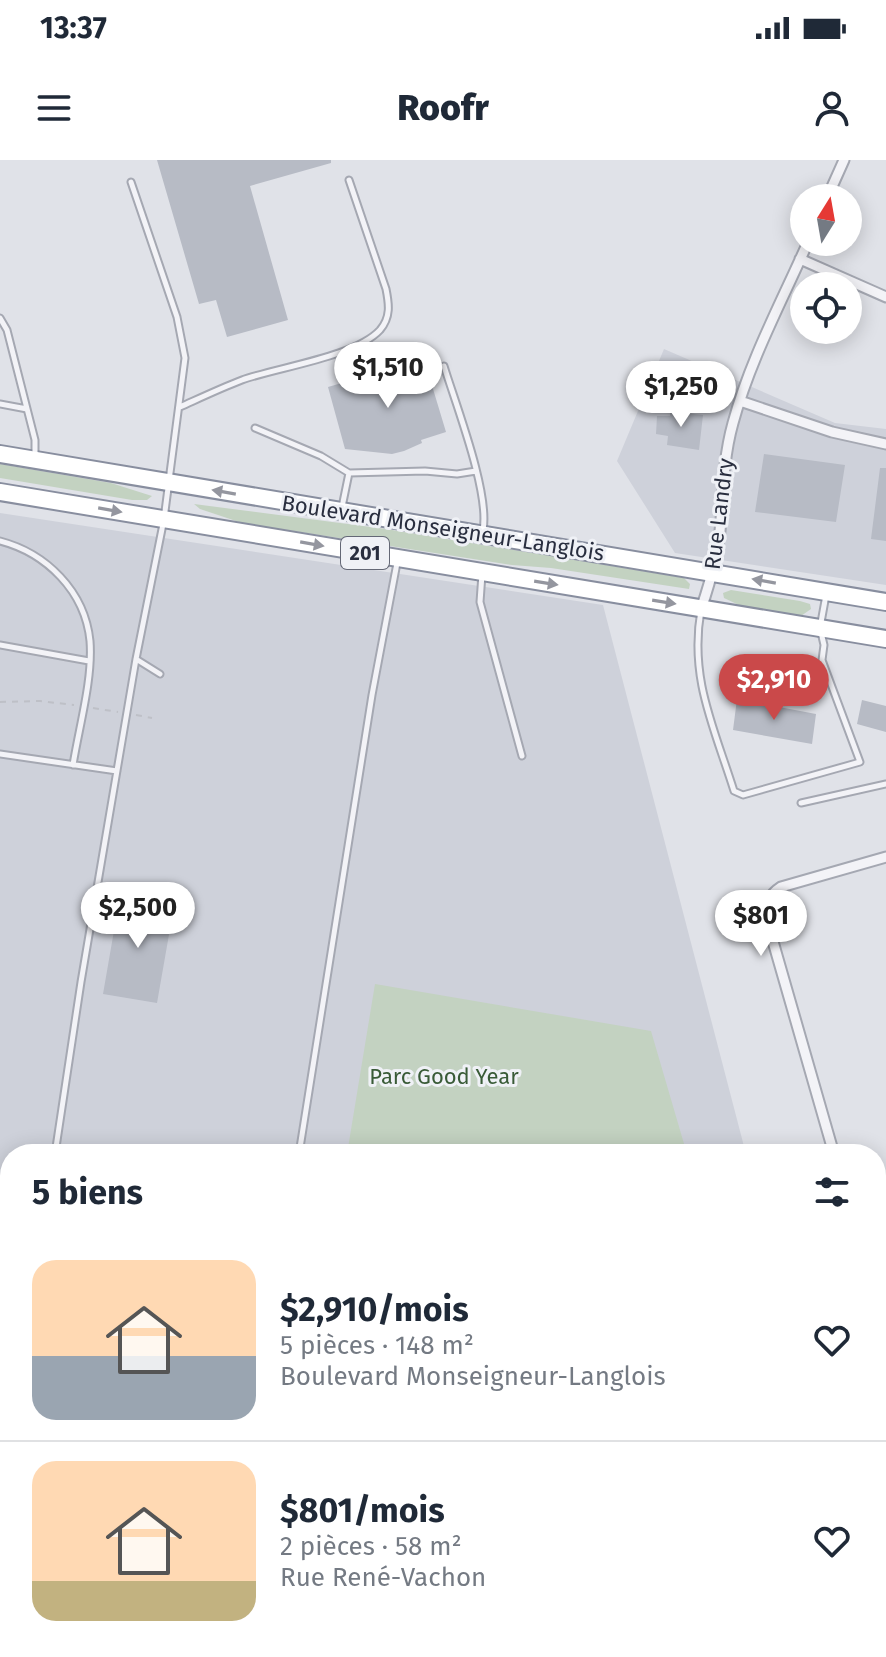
<!DOCTYPE html>
<html lang="fr">
<head>
<meta charset="utf-8">
<style>
	:root { --surface:#fff; --page:#f2f2f3; --text:#1f2937; --muted:#747a83; --line:#e0e1e3; --accent:#ca494a }
	body { margin:0; font-family:"Fira Sans",sans-serif; background:var(--page); color:var(--text); height:100vh; display:flex; flex-direction:column; font-size:30px; white-space:nowrap }
	* { box-sizing:border-box; margin:0 }
	p { font-size:26px; color:var(--muted) }
	.icon { flex:none; width:44px; height:44px; fill:none; stroke:currentColor; stroke-width:2; stroke-linecap:round; stroke-linejoin:round }
	.map { position:relative; flex:1; overflow:hidden }
	.sheet { position:absolute; left:0px; top:984px; width:886px; height:514px; display:flex; flex-direction:column; background:var(--surface); border-radius:32px 32px 0 0; box-shadow:0 4px 20px #0003 }
	.sheet>* { flex:none }
	.needle { width:52px; rotate:11deg }
	.buttons { position:absolute; left:790px; top:24px; display:grid; gap:16px }
	.buttons a { display:grid; place-items:center; width:72px; height:72px; border-radius:50%; background:var(--surface); box-shadow:0 4px 20px #0003; font-size:40px }
	.price { position:absolute; translate:-50% -68px; padding:0 18px; border-radius:28px; background:#fff; color:#222; font-size:26px; line-height:52px; filter:drop-shadow(0 2px 4px #0008) }
	.price::after { content:''; position:absolute; left:50%; top:48px; width:24px; height:18px; margin-left:-12px; background:inherit; clip-path:polygon(0 0,100% 0,50% 100%) }
	.price.current { background:var(--accent); color:#fff }
	ul { padding:0; list-style:none }
	li { display:flex; align-items:center; gap:24px; height:200px; padding:0 32px }
	li+li { border-top:2px solid var(--line) }
	li span { display:grid; place-items:center; flex:none; width:224px; height:160px; border-radius:24px; color:#555 }
	li>.icon { margin-inline-start:auto }
	span .icon { width:96px; height:96px; fill:#fffc; stroke-width:1 }
	li b { font-size:34px }
	h2 { display:flex; justify-content:space-between; align-items:center; height:96px; padding:0 32px; font-size:34px }
	.status { display:flex; justify-content:space-between; align-items:center; height:56px; padding:0 40px; background:var(--surface); direction:ltr }
	.status svg { height:22px; fill:currentColor }
	header { display:flex; justify-content:space-between; align-items:center; height:104px; padding:0 32px; background:var(--surface); font-size:36px; font-weight:800 }
	.map>svg:first-child { display:block }
</style>
</head>
<body>
<div class="status"><b>13:37</b><svg viewBox="0 0 49 12"><path d="M0 12V9h3v3zM5 12V6h3v6zM10 12V3h3v9zM15 12V0h3v12zM26 1h20v11H26zM47 4h2v5h-2z"/></svg></div>
<header><svg class="icon" aria-label="menu" viewBox="0 0 24 24"><path d="M4 6h16M4 12h16M4 18h16"/></svg>Roofr<svg class="icon" aria-label="person" viewBox="0 0 24 24"><circle cx="12" cy="8" r="4"/><path d="M4 21q1-7 8-7t8 7"/></svg></header>
<div class="map">
<svg width="886" height="1497" viewBox="0 0 886 1497">
	<rect width="100%" height="100%" fill="#e0e2e8"/>
	<path fill="#ced1da" d="M664 189 835 263 886 269V425L675 393 617 301Z
		M0 353 603 445 746 994H10V1488H621L623 1497H0Z"/>
	<path fill="#c3d2c1" d="M0 304 111 323 152 336 147 340H132L0 318Z
		M194 344 386 369 684 418 690 424 689 429 551 408 512 405 242 363 200 349Z
		M731 430 800 441 810 444 811 449 801 456 741 446 724 438 723 433Z
		M375 824 651 871 687 994H347Z"/>
	<path fill="#b7bbc5" d="M157 0H331V3L250 26 288 160 227 177 216 140 199 144Z
		M424 199 446 272 421 280 422 283 404 291 392 294 345 289 328 227Z
		M670 251 703 255 699 290 667 285 668 276 656 274 657 256H670Z
		M764 294 845 305 836 362 755 352Z
		M880 308H886V381L871 379Z
		M737 539 816 554 812 584 733 570Z
		M862 540 886 546V572L857 564Z
		M120 736 174 746 157 843 103 834Z
		M386 1488H475L482 1497H376Z"/>
	<g fill="none" stroke-linecap="round" stroke-linejoin="round">
		<defs>
			<path id="service" d="M0 158 7 170 35 280V299
				M444 206C456 245 490 333 483 370
				M0 244 27 249
				M180 247C200 238 221 228 242 220 278 207 355 197 380 170 391 157 389 144 386 129L349 20
				M255 268 321 296 349 313 425 311 457 314 476 311
				M342 347 349 313
				M0 381C46 393 85 431 90 481 93 519 79 567 73 605
				M482 414 480 442 522 596
				M701 450C689 518 714 567 734 631L743 635 860 602 822 500 824 485 820 468 826 435
				M0 485 89 501
				M136 499 160 514
				M0 594 117 611
				M801 643 886 624
				M55 994 81 822 136 499 164 359 185 198 177 157 131 22
				M299 994 372 535 397 403
				M0 1096 10 1095"/>
			<path id="minor" d="M827 38 844 0
				M800 99 886 137
				M740 241 832 272 886 284
				M701 449C711 420 719 390 721 360 723 327 724 295 733 263 750 200 782 141 808 82
				M834 994 766 757C766 743 769 735 781 727L886 697
				M876 1048 886 1054"/>
			<path id="trunk" d="M0 294 886 442
				M0 332 886 479"/>
		</defs>
		<use href="#service" stroke="#a5a8b2" stroke-width="9"/>
		<use href="#minor" stroke="#a5a8b2" stroke-width="13"/>
		<use href="#trunk" stroke="#888e9f" stroke-width="20"/>
		<path stroke="#bec0c7" stroke-width="2" stroke-dasharray="6 6" stroke-linecap="butt" d="M0 542 40 541 74 545
			M93 548 118 552
			M136 555 152 558"/>
		<use href="#service" stroke="#f3f3f7" stroke-width="5"/>
		<use href="#minor" stroke="#f3f3f7" stroke-width="9"/>
		<path stroke="#fff" stroke-width="14" d="M876 1302 886 1276
			M824 1497 827 1488"/>
		<use href="#trunk" stroke="#fff" stroke-width="16"/>
	</g>
	<defs><path id="oneway-solid" d="M-6-.8H1V-3.2L6.5 0L1 3.2V.8H-6Z" transform="scale(2)"/></defs>
	<g fill="#94969f">
		<use href="#oneway-solid" transform="translate(224 332) rotate(-170)"/>
		<use href="#oneway-solid" transform="translate(110 350) rotate(10)"/>
		<use href="#oneway-solid" transform="translate(312 384) rotate(10)"/>
		<use href="#oneway-solid" transform="translate(764 421) rotate(-170)"/>
		<use href="#oneway-solid" transform="translate(546 423) rotate(9)"/>
		<use href="#oneway-solid" transform="translate(664 442) rotate(9)"/>
	</g>
	<g text-anchor="middle" dominant-baseline="central" stroke-width="6" stroke-linejoin="round" paint-order="stroke">
		<rect fill="#eff1f6" stroke="#646876" stroke-width="2" x="341" y="377" width="48" height="32" rx="6"/>
		<g font-size="20" font-weight="bold" fill="#292e3f">
			<text x="365" y="393">201</text>
		</g>
		<g font-size="22" fill="#292e3f" stroke="#eff1f6">
			<text transform="translate(719 354) rotate(-83)">Rue Landry</text>
			<text transform="translate(443 368) rotate(9)">Boulevard Monseigneur-Langlois</text>
		</g>
		<g font-size="22" fill="#395b37" stroke="#eff1f6">
			<text x="444" y="916">Parc Good Year</text>
		</g>
	</g>
</svg>
<div class="buttons">
<a><svg class="needle" viewBox="-14 -14 28 28"><path d="M0-13l5 13h-10z" fill="#e53935"/><path d="M0 13l5-13h-10z" fill="#747a83"/></svg></a>
<a><svg class="icon" aria-label="locate" viewBox="0 0 24 24"><circle cx="12" cy="12" r="6"/><path d="M12 2v4M12 18v4M2 12h4M18 12h4"/></svg></a>
</div>
<b class="price" style="left:388px;top:250px">$1,510</b>
<b class="price" style="left:681px;top:269px">$1,250</b>
<b class="price current" style="left:774px;top:562px">$2,910</b>
<b class="price" style="left:138px;top:790px">$2,500</b>
<b class="price" style="left:761px;top:798px">$801</b>
<section class="sheet">
<h2>5 biens<svg class="icon" aria-label="filters" viewBox="0 0 24 24"><path d="M4 7h16M4 17h16"/><circle cx="9" cy="7" r="2"/><circle cx="15" cy="17" r="2"/></svg></h2>
<ul>
<li><span style="background:linear-gradient(#ffd9b3 60%,#9aa5b1 0)"><svg class="icon" aria-label="home" viewBox="0 0 24 24"><path d="M3 11l9-7 9 7M6 9v11h12V9"/></svg></span><div><b>$2,910/mois</b><p>5 pièces · 148 m²</p><p>Boulevard Monseigneur-Langlois</p></div><svg class="icon" aria-label="heart" viewBox="0 0 24 24"><path d="M12 20l-8-8c-3-5 5-10 8-4 3-6 11-1 8 4z"/></svg></li>
<li><span style="background:linear-gradient(#ffd9b3 75%,#c2b280 0)"><svg class="icon" aria-label="home" viewBox="0 0 24 24"><path d="M3 11l9-7 9 7M6 9v11h12V9"/></svg></span><div><b>$801/mois</b><p>2 pièces · 58 m²</p><p>Rue René-Vachon</p></div><svg class="icon" aria-label="heart" viewBox="0 0 24 24"><path d="M12 20l-8-8c-3-5 5-10 8-4 3-6 11-1 8 4z"/></svg></li>
</ul>
</section>
</div>
</body>
</html>
